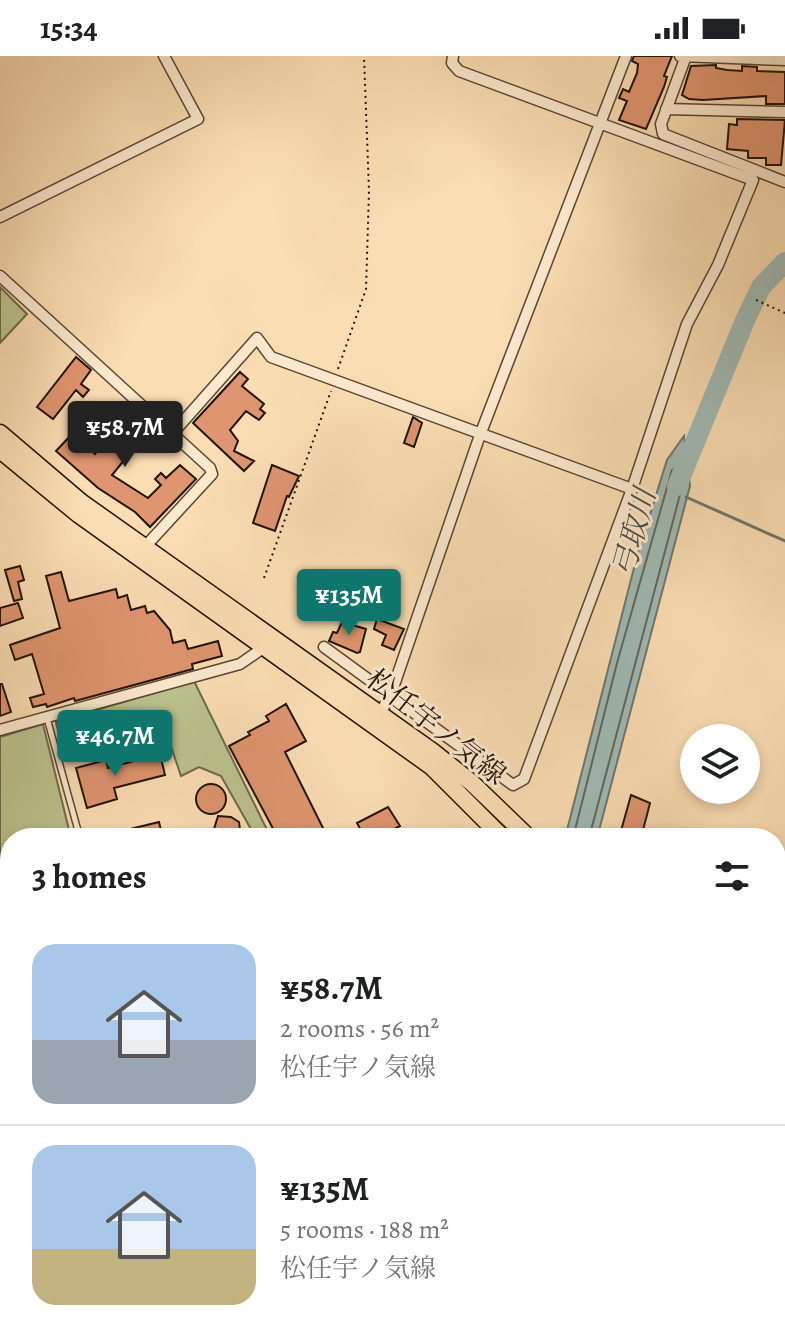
<!DOCTYPE html>
<html lang="en">
<head>
<meta charset="utf-8">
<style>
	:root { --surface:#fff; --page:#f6f6f6; --text:#202124; --muted:#757577; --line:#e0e0e0; --accent:#0f766e }
	body { margin:0; font-family:Alegreya,"Noto Serif JP",serif; background:var(--page); color:var(--text); height:100vh; display:flex; flex-direction:column; font-size:30px; white-space:nowrap }
	* { box-sizing:border-box; margin:0 }
	p { font-size:26px; color:var(--muted) }
	.icon { flex:none; width:44px; height:44px; fill:none; stroke:currentColor; stroke-width:2; stroke-linecap:round; stroke-linejoin:round }
	.map { position:relative; flex:1; overflow:hidden }
	.panel { position:absolute; left:0px; top:772px; width:786px; height:512px; display:flex; flex-direction:column; background:var(--surface); border-radius:32px 32px 0 0; box-shadow:0 4px 12px #0003 }
	.panel>* { flex:none }
	.fabs { position:absolute; left:680px; top:668px; display:grid; gap:16px }
	.fabs a { display:grid; place-items:center; width:80px; height:80px; border-radius:50%; background:var(--surface); box-shadow:0 4px 12px #0003; font-size:40px }
	.price { position:absolute; translate:-50% -68px; padding:0 18px; border-radius:8px; background:var(--accent); color:#fff; font-size:26px; line-height:52px; filter:drop-shadow(0 2px 4px #0008) }
	.price::after { content:''; position:absolute; left:50%; top:48px; width:24px; height:18px; margin-left:-12px; background:inherit; clip-path:polygon(0 0,100% 0,50% 100%) }
	.price.current { background:#222; color:#fff }
	ul { padding:0; list-style:none }
	li { display:flex; align-items:center; gap:24px; height:200px; padding:0 32px }
	li+li { border-top:2px solid var(--line) }
	li span { display:grid; place-items:center; flex:none; width:224px; height:160px; border-radius:24px; color:#555 }
	li>.icon { margin-inline-start:auto }
	span .icon { width:96px; height:96px; fill:#fffc; stroke-width:1 }
	li b { font-size:34px }
	h2 { display:flex; justify-content:space-between; align-items:center; height:96px; padding:0 32px; font-size:34px }
	.status { display:flex; justify-content:space-between; align-items:center; height:56px; padding:0 40px; background:var(--surface); direction:ltr }
	.status svg { height:22px; fill:currentColor }
	.map>svg:first-child { display:block }
</style>
</head>
<body>
<div class="status"><b>15:34</b><svg viewBox="0 0 49 12"><path d="M0 12V9h3v3zM5 12V6h3v6zM10 12V3h3v9zM15 12V0h3v12zM26 1h20v11H26zM47 4h2v5h-2z"/></svg></div>
<div class="map">
<svg width="785" height="1284" viewBox="0 0 785 1284">
	<rect width="100%" height="100%" fill="#fbddb3"/>
	<filter id="stains"><feTurbulence type="fractalNoise" baseFrequency=".0025" numOctaves="4"/><feColorMatrix values="0 0 0 0 .2 0 0 0 0 .09 0 0 0 0 .02 0 0 0 .5 -.17"/></filter>
	<radialGradient id="worn" r=".72"><stop offset=".6" stop-color="#630" stop-opacity="0"/><stop offset="1" stop-color="#630" stop-opacity=".3"/></radialGradient>
	<path fill="#bcc28e" stroke="#6e6a4b" stroke-width="2" d="M0 231 27 258 0 287Z
		M194 625 271 782H256L221 720 199 711 181 720 164 670 63 696 56 666Z
		M43 668 71 782H10V867L0 870V681Z
		M10 1060V1178L0 1181V1063Z"/>
	<path fill="#a0bab4" stroke="#6d776f" stroke-width="2" d="M684 380 690 430 597 782H565L637 500 667 404Z
		M431 1274H475L473 1284H428Z"/>
	<g fill="none" stroke-linecap="round" stroke-linejoin="round">
		<path stroke="#60665e" stroke-width="2" d="M573 782 617 607 672 414 677 411 680 414 682 431 589 782"/>
		<path stroke="#6d776f" stroke-width="3" d="M686 441 785 485"/>
		<path stroke="#a0bab4" stroke-width="20" d="M677 430 746 262 761 231 785 206"/>
	</g>
	<path fill="#df956f" stroke="#211308" stroke-width="2" d="M634 0H672L664 20 667 21 664 31 646 73 619 64 627 45 619 42 623 33 629 36 637 17 638 8 632 5Z
		M716 9V12L727 14 742 15V10L757 11V15L785 16V48H766V40L703 44 689 43 682 39 691 10Z
		M737 63 785 64 781 109H766V102H748V95L727 93 729 68 737 69Z
		M76 301 91 314 81 328 89 334 83 341 76 334 53 363 37 351Z
		M240 316 248 323 242 330 264 348 260 353 265 357 259 364 246 355 230 374 238 385 234 395 254 405 244 415 193 367Z
		M131 352 152 370 112 419 148 442 161 429 155 423 161 417 166 422 180 409 196 423 150 471 135 456 98 432 56 395 73 377 95 398Z
		M413 361 422 367 414 391 404 387Z
		M272 409 299 420 289 441 287 440 275 475 253 467Z
		M20 510 24 524 18 526 22 543 14 545 5 514Z
		M61 516 69 545 116 533 118 542 127 539 131 554 145 550 147 557 154 555 170 574 173 587 185 584 188 593 218 585 222 600 192 608 193 613 75 645 74 642 47 651 46 648 33 651 30 642 44 638 32 598 15 604 10 589 60 572 46 520Z
		M18 547 23 562 0 570V552Z
		M377 563 404 573 394 594 382 589 386 579 374 573Z
		M342 566 366 573 360 596 357 597 329 585 333 576 337 577Z
		M0 628H2L11 656 0 660Z
		M286 648 306 685 285 696 328 782H278L229 690 250 679 248 676 269 665 266 660Z
		M160 698 165 719 114 732 117 743 87 752 76 712 106 704 108 712Z
		M196 743a15 15 0 1 1 30 0a15 15 0 1 1-30 0Z
		M631 739 650 747 641 782H619Z
		M388 751 400 770 394 773 398 782H365L357 767Z
		M218 760 231 761 239 766 241 782H215L214 773Z
		M159 766 163 782H128L126 774Z
		M10 870V989L0 992V873Z
		M10 1015V1048L0 1051V1017Z
		M776 1050 785 1054V1077L776 1074Z
		M785 1093V1130L781 1139 776 1138V1096L782 1099Z"/>
	<g fill="none" stroke-linecap="round" stroke-linejoin="round">
		<defs>
			<path id="service" d="M47 662 80 782
				M0 1001 10 998
				M0 1057 10 1055"/>
			<path id="minor" d="M680 0 785 4
				M686 0 661 68 663 78 785 126
				M666 53 785 56
				M0 161 198 63 164 0
				M0 220 210 412 212 418 142 494
				M172 378 257 282 271 301 632 433
				M324 591 513 729 524 723 632 433 687 268 718 209 753 124 459 15 452 7 453 0
				M377 663 391 638 480 379 626 0
				M0 674 240 608 266 590
				M776 928 785 899
				M776 962 785 966
				M776 1082 785 1085
				M776 1146 785 1149"/>
			<path id="tertiary" d="M399 1284 402 1274"/>
			<path id="primary" d="M0 377 81 446 432 695 472 727 529 782
				M0 394 78 458 432 711 503 782
				M0 1214 10 1211
				M776 1229 785 1250
				M776 1274 780 1284"/>
		</defs>
		<use href="#service" stroke="#584633" stroke-width="8"/>
		<use href="#minor" stroke="#584633" stroke-width="13"/>
		<use href="#tertiary" stroke="#584633" stroke-width="15"/>
		<use href="#primary" stroke="#211308" stroke-width="19"/>
		<path stroke="#211308" stroke-width="2" stroke-dasharray="2 4" stroke-linecap="butt" d="M756 244 785 257
			M338 313 366 233 369 135 364 0
			M264 522 331 335"/>
		<use href="#service" stroke="#fce9ce" stroke-width="5"/>
		<use href="#minor" stroke="#fce9ce" stroke-width="10"/>
		<use href="#tertiary" stroke="#fce9ce" stroke-width="12"/>
		<use href="#primary" stroke="#fbddb3" stroke-width="16"/>
	</g>
	<g text-anchor="middle" dominant-baseline="central" stroke-width="6" stroke-linejoin="round" paint-order="stroke">
		<g font-size="28" fill="#211308" stroke="#fce9ce">
			<text transform="translate(436 671) rotate(38)">松任宇ノ気線</text>
		</g>
		<g font-size="30" font-style="italic" fill="#4d4d44" stroke="#fce9ce">
			<text transform="translate(634 477) rotate(-75)">弓取川</text>
		</g>
	</g>
	<rect width="100%" height="100%" filter="url(#stains)"/>
	<rect width="100%" height="100%" fill="url(#worn)"/>
</svg>
<div class="fabs">
<a><svg class="icon" aria-label="layers" viewBox="0 0 24 24"><path d="M12 4l9 5-9 5-9-5zM3 14l9 5 9-5"/></svg></a>
</div>
<b class="price current" style="left:125px;top:413px">¥58.7M</b>
<b class="price" style="left:349px;top:581px">¥135M</b>
<b class="price" style="left:115px;top:722px">¥46.7M</b>
<section class="panel">
<h2>3 homes<svg class="icon" aria-label="filters" viewBox="0 0 24 24"><path d="M4 7h16M4 17h16"/><circle cx="9" cy="7" r="2"/><circle cx="15" cy="17" r="2"/></svg></h2>
<ul>
<li><span style="background:linear-gradient(#a9c7e8 60%,#9aa5b1 0)"><svg class="icon" aria-label="home" viewBox="0 0 24 24"><path d="M3 11l9-7 9 7M6 9v11h12V9"/></svg></span><div><b>¥58.7M</b><p>2 rooms · 56 m²</p><p>松任宇ノ気線</p></div></li>
<li><span style="background:linear-gradient(#a9c7e8 65%,#c2b280 0)"><svg class="icon" aria-label="home" viewBox="0 0 24 24"><path d="M3 11l9-7 9 7M6 9v11h12V9"/></svg></span><div><b>¥135M</b><p>5 rooms · 188 m²</p><p>松任宇ノ気線</p></div></li>
</ul>
</section>
</div>
</body>
</html>
